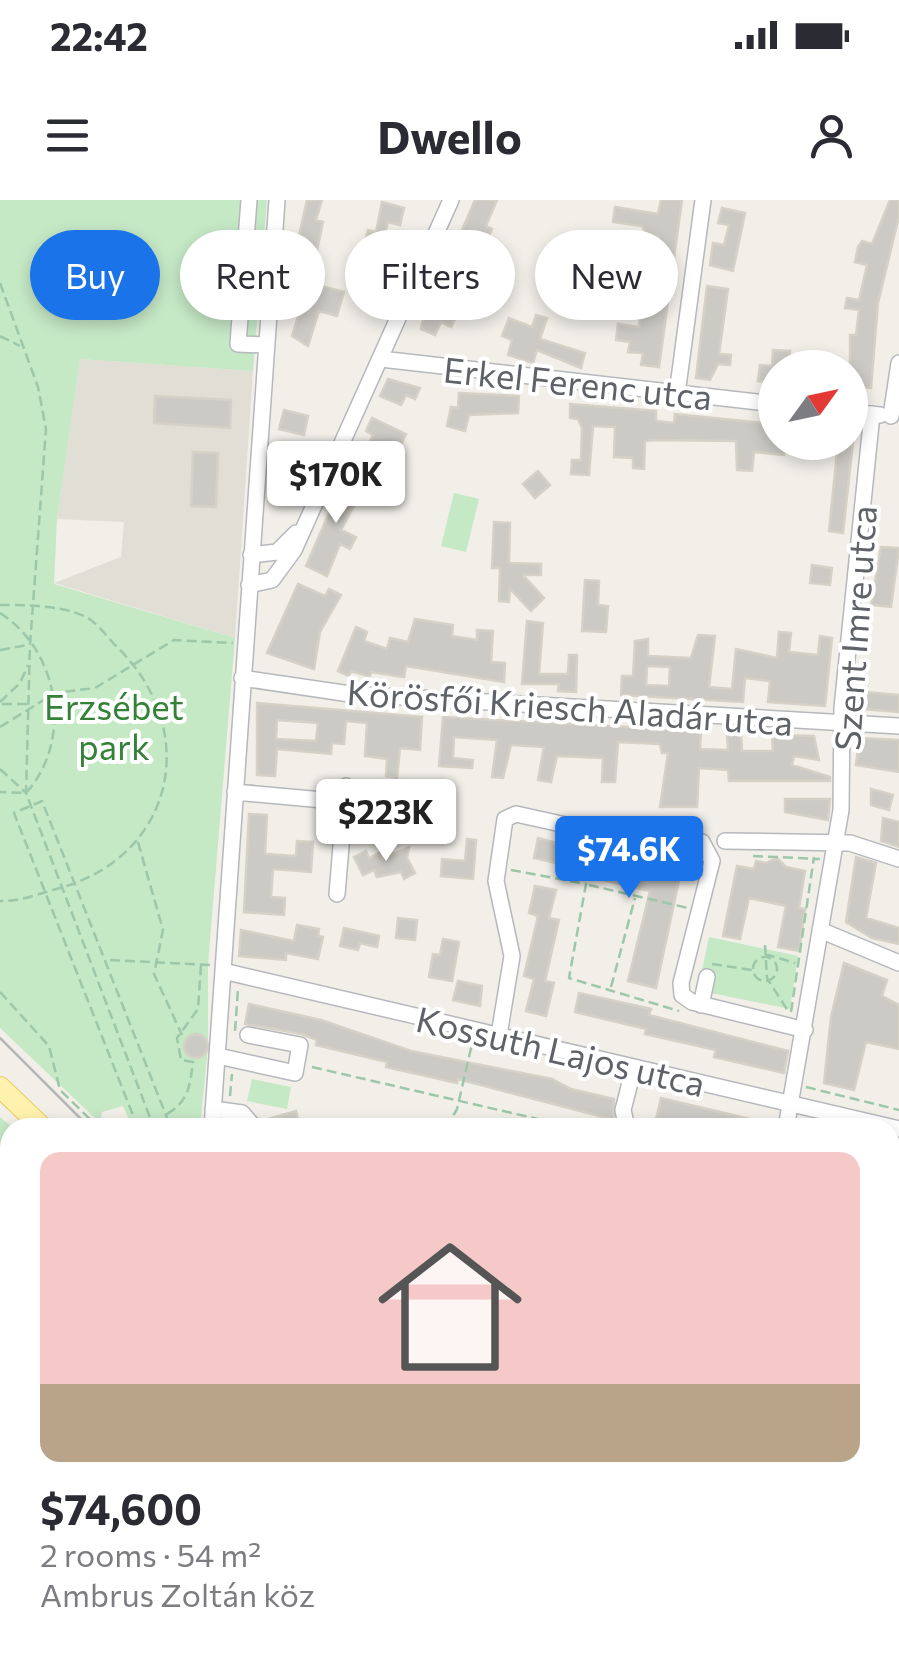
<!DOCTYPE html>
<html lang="en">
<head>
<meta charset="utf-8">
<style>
	:root { --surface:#fff; --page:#f2f2f3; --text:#2b2b33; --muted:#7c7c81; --accent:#1a73e8 }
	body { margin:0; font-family:Commissioner,sans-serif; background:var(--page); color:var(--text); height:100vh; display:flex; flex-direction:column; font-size:38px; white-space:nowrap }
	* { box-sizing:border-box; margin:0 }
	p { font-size:32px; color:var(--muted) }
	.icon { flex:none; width:55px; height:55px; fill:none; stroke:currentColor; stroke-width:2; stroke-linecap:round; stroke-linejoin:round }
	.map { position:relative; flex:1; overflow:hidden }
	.details { position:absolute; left:0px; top:918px; width:900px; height:552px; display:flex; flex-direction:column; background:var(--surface); border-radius:30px 30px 0 0; box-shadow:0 5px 15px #0003 }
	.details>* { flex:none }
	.banner { position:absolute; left:30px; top:30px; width:840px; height:90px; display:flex; gap:20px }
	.needle { width:65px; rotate:57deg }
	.controls { position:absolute; left:758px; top:150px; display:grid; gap:20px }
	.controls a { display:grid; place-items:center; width:110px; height:110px; border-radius:50%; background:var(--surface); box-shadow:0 5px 15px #0003; font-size:50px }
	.price { position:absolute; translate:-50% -85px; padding:0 22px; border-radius:10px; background:#fff; color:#222; font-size:32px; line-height:65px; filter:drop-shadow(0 2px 5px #0008) }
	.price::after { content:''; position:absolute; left:50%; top:60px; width:30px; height:22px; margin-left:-15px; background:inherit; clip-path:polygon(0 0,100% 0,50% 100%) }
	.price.active { background:var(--accent); color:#fff }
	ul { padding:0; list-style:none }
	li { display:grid; align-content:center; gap:20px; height:530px; padding:0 40px }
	li span { display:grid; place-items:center; height:310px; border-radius:20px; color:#555 }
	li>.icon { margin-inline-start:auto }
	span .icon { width:180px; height:180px; fill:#fffc; stroke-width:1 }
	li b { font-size:42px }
	.pill { padding:0 35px; border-radius:45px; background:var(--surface); box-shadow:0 5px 15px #0003; font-size:35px; line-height:90px }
	.pill.active { background:var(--accent); color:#fff }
	.status { display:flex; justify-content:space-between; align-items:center; height:70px; padding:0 50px; background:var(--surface); direction:ltr }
	.status svg { height:28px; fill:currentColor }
	header { display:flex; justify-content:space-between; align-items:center; height:130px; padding:0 40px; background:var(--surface); font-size:45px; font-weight:700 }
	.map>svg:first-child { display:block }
</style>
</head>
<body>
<div class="status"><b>22:42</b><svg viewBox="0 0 49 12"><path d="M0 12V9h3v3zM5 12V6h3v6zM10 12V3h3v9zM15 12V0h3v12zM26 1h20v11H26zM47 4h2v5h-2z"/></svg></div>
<header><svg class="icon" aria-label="menu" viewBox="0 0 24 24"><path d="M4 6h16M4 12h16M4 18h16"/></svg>Dwello<svg class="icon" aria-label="person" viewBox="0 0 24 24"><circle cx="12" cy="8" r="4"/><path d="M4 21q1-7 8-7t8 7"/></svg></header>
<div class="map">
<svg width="899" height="1468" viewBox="0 0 899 1468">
	<rect width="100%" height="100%" fill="#f1efe8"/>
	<path fill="#e1ded6" d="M80 159 253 171 235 438 54 383 121 357 124 322 57 319Z
		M890 1024 899 1030V1169L890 1210Z"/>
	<path fill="#c5e8c5" d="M0 0H267L253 171 80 159 57 319 54 384 235 438 208 765V846L200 927H132L123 906 102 912 100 923 0 828Z
		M454 293 479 299 466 352 441 346Z
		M709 737 798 756 790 809 711 793 701 775Z
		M252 879 291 887 287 909 247 901Z
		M0 917 12 927 10 1460H887L899 1468H0Z"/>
	<path fill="#cccac5" stroke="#d6d1c6" stroke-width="2.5" fill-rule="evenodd" d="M307 0H322L316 20 323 22 310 83 344 92 337 116 319 111 308 146 292 136 301 107 293 104 302 70 296 68 305 38 299 36Z
		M475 0H497L486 26 492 29 480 56 504 66 498 79 479 71 451 127 441 122 435 135 421 129 422 123Z
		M661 0H682L659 167 641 165 643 153 628 152 630 142 616 140 618 124 639 127 641 110 650 111 658 36 646 34 642 26 613 22 615 7 658 14Z
		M890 0H899V16L878 103 871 188 850 186V135H856L859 110 845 108 847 98 859 100 867 65 855 62 858 47 862 41 872 44Z
		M382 2 404 8 400 25 388 22 378 59 370 57 373 42 365 40 368 30 376 32Z
		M722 8 745 13 733 71 710 65 713 43 724 45 729 25 718 23Z
		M356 61 378 67 374 85 352 79Z
		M707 86 728 89 719 154 731 155 730 165 718 164 710 180 696 178Z
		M536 115 547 118 540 139 585 153 581 168 537 150 533 163 508 155 512 140 502 136 509 118 532 127Z
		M773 150 790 151 788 168H775L774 182 758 181 760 165 772 166Z
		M388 179 420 188 415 199 406 195 401 205 380 196Z
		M459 193 519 196 518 213 469 215 465 231 447 226 451 207 458 208Z
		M155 196 231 200 230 228 154 223Z
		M570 204 656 211V221L674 223 675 214 775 224V242H785L784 255 754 252 752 271 737 270 736 241 655 240 645 241 644 269 633 268V258L614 257 615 227 593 226 589 275 571 274 572 260H581L582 228 578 219 570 218Z
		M284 210 308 216 304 235 279 229Z
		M372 218 406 234 400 247 393 244 380 251 368 245 373 235 366 231Z
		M838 242H853L843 333 829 331Z
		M193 252 218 253 216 307 191 306Z
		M538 271 550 285 535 298 523 284Z
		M347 272 367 281 341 330 356 337 350 349 340 344 327 376 306 366Z
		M494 322 510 323 509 363 541 364V375H523L544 398 531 411 510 389 509 402 499 401 500 368H492Z
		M881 347 899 348 891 407 871 405Z
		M812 365 832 368 830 385 810 383Z
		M585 380 599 381 598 405 608 406 606 432 582 431Z
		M298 384 325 396 329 389 341 395 320 432 314 469 267 453Z
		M415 419 453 425 452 436 477 440V430L493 431 491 462 505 463 504 482 406 466 404 477 371 472 370 477 351 471 349 476 338 471 356 427 367 432 364 441 387 449 390 438 408 442Z
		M527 421 543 423 539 474H568L569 455H577L576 492 558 491 559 484H522Z
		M779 432 791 433 789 452 818 455 820 436 832 438 825 506 768 502 770 481 745 478 743 502 621 495 622 476H633L635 441 648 439V456L691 458 698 435 715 436 709 487 732 489 736 449 777 458ZM647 466 670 467 669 486 646 485Z
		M865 492 899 495V512L863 509Z
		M257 503 422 517 420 550 400 548 397 578 386 576 387 559 365 556 367 523 346 521 344 544 332 543 331 554 277 549 275 576 257 575ZM277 520 318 523 316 541 276 539Z
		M443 517 701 531 700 549 728 550 727 533H741L742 551H773L772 535 814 536 819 560 794 556 792 565 830 577V581H729L728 570 699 568 697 607H660L668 553H662L660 544 618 542 615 582H602L603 558 557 556 551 582 538 580 544 547 511 545 503 578 492 577 497 540 454 537 453 558 473 560 472 568 439 566Z
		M859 538 899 540V572L856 565Z
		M366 583 388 585 385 619H395L393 638 361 635Z
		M871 589 893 595 889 610 871 605Z
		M785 599H830L828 620 785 612Z
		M249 614 267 615 265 654 296 656 297 641 313 642 311 672 273 669 271 697 285 698 284 715 244 712Z
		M883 618 899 622V647L881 641Z
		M538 638 680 676 656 788 628 781 650 691 603 680 605 674 534 658Z
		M467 639 476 640 473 679 441 676 442 659 465 661Z
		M409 647 407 658 415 673 404 679 401 672 377 677 374 670 363 675 354 657 366 651 369 658 379 653 382 659Z
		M856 657 876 663 866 718 899 728V744L872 738 846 722Z
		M777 658 786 667 805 671 799 708 805 709 799 751 778 747 786 706 749 698 740 739 723 736 737 666 754 669 756 661 766 663Z
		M535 686 556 690 549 718 559 720 545 781 554 783 546 816 526 811 534 779 524 776 538 716 529 713Z
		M398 718 417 720 415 740 396 738Z
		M297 725 319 729 318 736 323 737 318 759 286 753V760L239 756 241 730 294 741Z
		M344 728 379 736 377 747 360 743 358 750 340 746Z
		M443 739 459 742 452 781 429 777 433 754 440 755Z
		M844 763 887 780 882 796 899 805V849L866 842 854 890 824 883 831 817Z
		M458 781 482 786 480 806 453 800Z
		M579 793 651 809 649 815 788 851 784 873 714 857 716 850 645 834 646 829 575 812Z
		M249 804 321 820 411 851 552 879 571 889 614 899V920L458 879 457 883 386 867 387 862 316 845 317 840 302 834 245 824Z
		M184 846a12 12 0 1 1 24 0a12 12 0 1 1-24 0Z
		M661 898 771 924V928H693L656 919Z
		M296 911 300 928H270L268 919Z"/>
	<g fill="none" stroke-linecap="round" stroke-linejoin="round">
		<defs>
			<path id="minor" d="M249 0 238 144 267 145
				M381 159 775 204
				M677 194 703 0
				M850 212 880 215
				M891 216 899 163
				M251 355 277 352 296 333
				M249 385 272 380 294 350 451 0
				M242 478 350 494 899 526
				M235 592 345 602
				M725 641 850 643 899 659
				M337 694 346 586
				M820 730 899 763
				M223 771 899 929
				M701 805 707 777
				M499 835 512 756 496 681 505 619 516 614 611 635 702 642 712 661 681 783 682 795 692 802 805 830
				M218 856 295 873 300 845 248 835
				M213 909 242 913 255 928
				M212 928 277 0
				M627 928 623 910 634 867
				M786 928 841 610 842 508 872 214
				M890 1272 899 1234
				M640 1460 658 1468
				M685 1468 686 1460
				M697 1468 717 1460"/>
			<path id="major" d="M0 887 43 928
				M890 1443 899 1448"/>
		</defs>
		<use href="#minor" stroke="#b5b8bc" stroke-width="18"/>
		<use href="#major" stroke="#f2c960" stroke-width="22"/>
		<path stroke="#9cc7a9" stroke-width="2.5" stroke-dasharray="10 5" stroke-linecap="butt" d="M0 83 38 187 46 229 30 445 26 593 154 928
			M0 136 20 146
			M0 405C26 405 59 405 84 416 96 421 108 438 117 447 201 529 176 655 60 688 41 693 19 702 0 701
			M0 413C60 451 73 541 26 593L0 592
			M0 450 28 445
			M0 502 20 483 28 465
			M2 504H29
			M0 527 55 493 95 488 174 440 233 443
			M0 569 25 592
			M138 642 163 730 154 774 182 835
			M753 656 820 659
			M511 670 586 684 569 778 679 811
			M589 685 688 708
			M765 745 767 778 788 811
			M765 754 795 763
			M753 769a12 12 0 1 1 24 0a12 12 0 1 1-24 0Z
			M110 760 212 765
			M712 764 752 770
			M611 787 635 698
			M0 792 49 846 60 890 99 928
			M791 812 814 657
			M235 831 238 789
			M312 867 577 928
			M806 887 899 910
			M230 896 232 874
			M167 914C189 901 190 885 193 862L181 860 177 838 198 809 201 765
			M138 928 14 613 42 601 171 928
			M446 928 457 909 472 844
			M0 996 10 1002
			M890 1017 899 1020
			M0 1168 10 1160
			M890 1388 899 1392
			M36 1460 37 1468
			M150 1460H171
			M225 1460 236 1468
			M557 1460 559 1468
			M873 1460 889 1468
			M407 1468 409 1460
			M503 1468 508 1460"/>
		<use href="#minor" stroke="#fff" stroke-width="15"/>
		<use href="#major" stroke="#fff2af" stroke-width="20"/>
		<path stroke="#b6b7b8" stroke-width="2.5" d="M0 838 90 928
			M890 1404 899 1407"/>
	</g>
	<g text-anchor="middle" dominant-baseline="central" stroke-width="8" stroke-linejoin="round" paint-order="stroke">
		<g font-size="35" fill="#5f6368" stroke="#fff">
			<text transform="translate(578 182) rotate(6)">Erkel Ferenc utca</text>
			<text transform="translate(854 428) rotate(-86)">Szent Imre utca</text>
			<text transform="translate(570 506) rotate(4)">Körösfői Kriesch Aladár utca</text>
			<text transform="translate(561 850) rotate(13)">Kossuth Lajos utca</text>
		</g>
		<g font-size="35" fill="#348238" stroke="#fff">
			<text x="114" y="505">Erzsébet<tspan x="114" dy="40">park</tspan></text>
		</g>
	</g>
</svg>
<div class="controls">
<a><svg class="needle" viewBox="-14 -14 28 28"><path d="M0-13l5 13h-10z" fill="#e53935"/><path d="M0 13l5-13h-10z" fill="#7c7c81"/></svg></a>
</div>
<b class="price" style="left:336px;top:326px">$170K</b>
<b class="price" style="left:386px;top:664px">$223K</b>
<b class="price active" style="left:629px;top:701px">$74.6K</b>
<div class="banner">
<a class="pill active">Buy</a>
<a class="pill">Rent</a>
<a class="pill">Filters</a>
<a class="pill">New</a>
</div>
<section class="details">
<ul>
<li><span style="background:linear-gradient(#f6c9c9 75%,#b9a48a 0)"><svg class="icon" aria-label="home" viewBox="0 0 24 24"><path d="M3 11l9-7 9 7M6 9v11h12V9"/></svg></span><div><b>$74,600</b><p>2 rooms · 54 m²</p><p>Ambrus Zoltán köz</p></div></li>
</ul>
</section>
</div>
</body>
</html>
